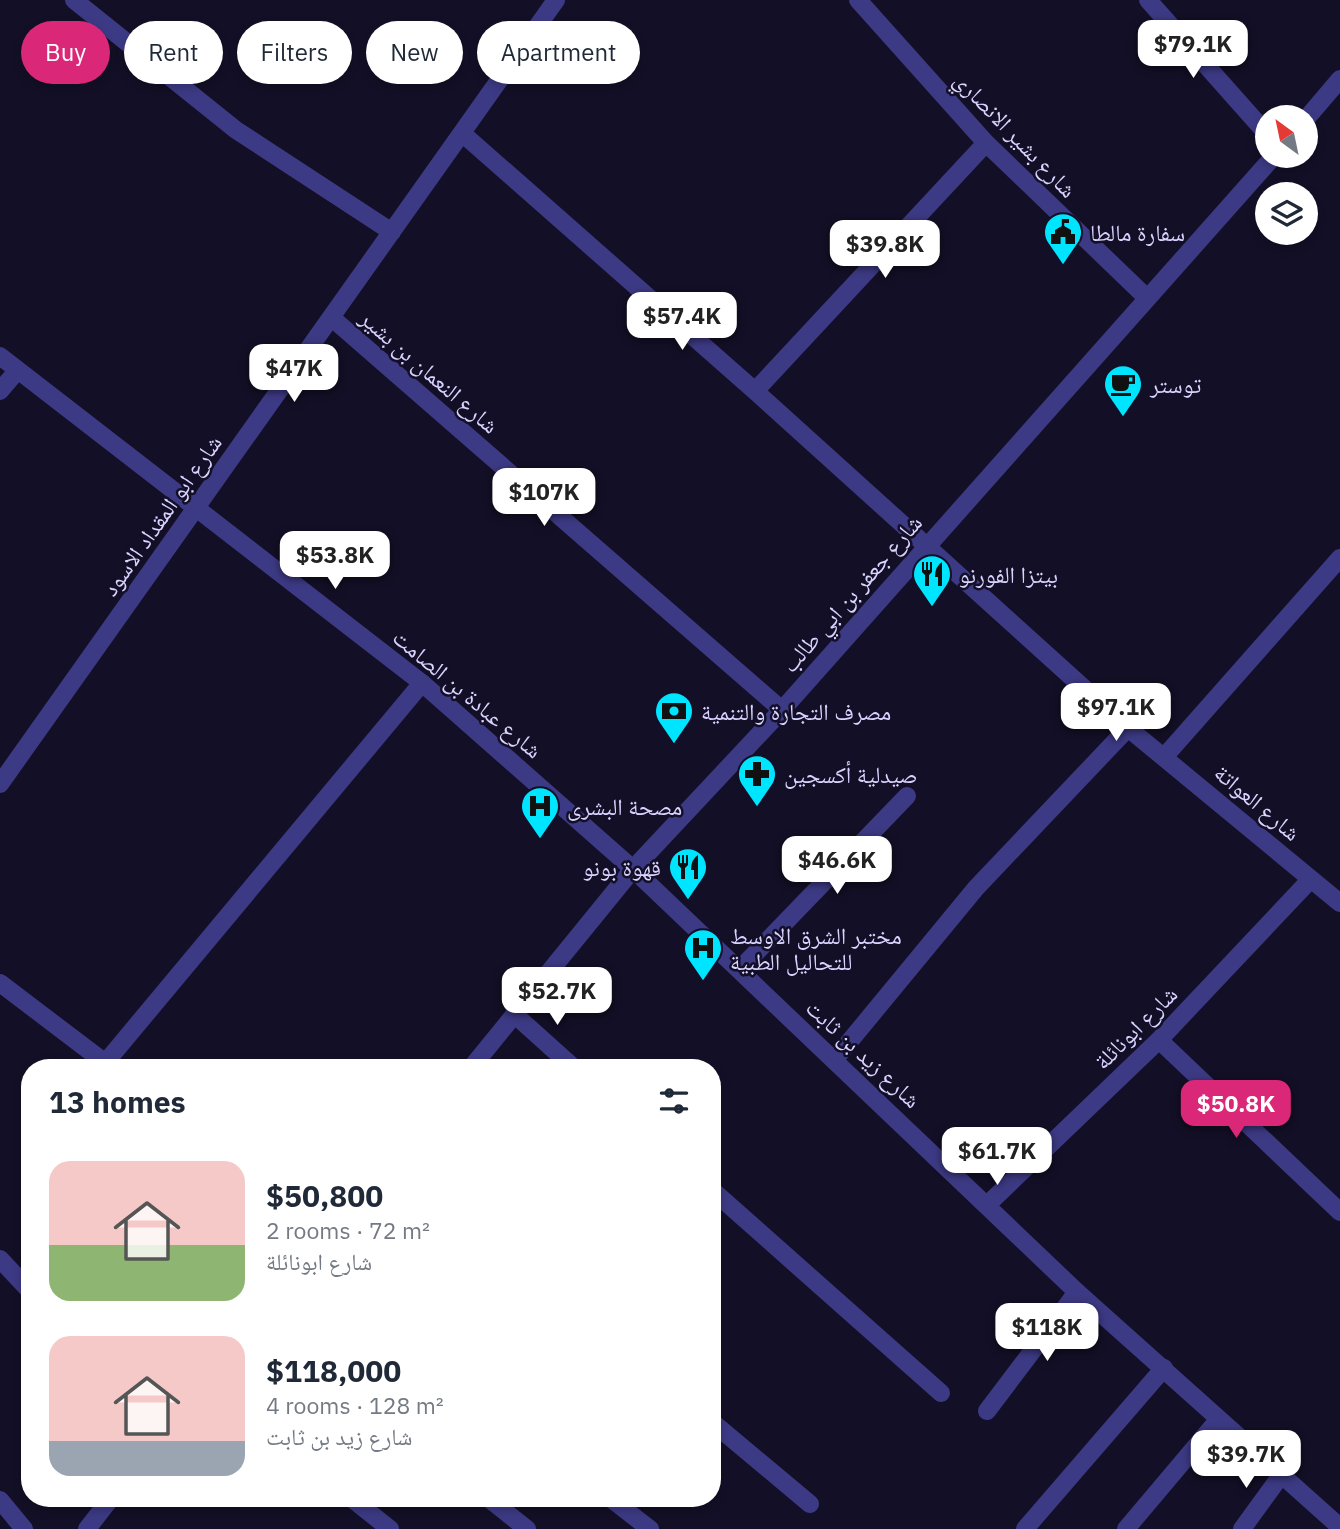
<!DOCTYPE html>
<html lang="en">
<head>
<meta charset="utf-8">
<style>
	:root { --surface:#fff; --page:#f2f2f3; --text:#1f2937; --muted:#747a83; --accent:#db2777 }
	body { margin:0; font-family:"IBM Plex Sans","Noto Naskh Arabic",sans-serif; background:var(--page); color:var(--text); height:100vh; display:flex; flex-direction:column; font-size:26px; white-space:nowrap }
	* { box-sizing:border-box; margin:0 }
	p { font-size:23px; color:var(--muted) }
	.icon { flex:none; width:38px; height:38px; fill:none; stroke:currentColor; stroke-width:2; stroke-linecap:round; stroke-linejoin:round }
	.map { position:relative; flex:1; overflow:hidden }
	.drawer { position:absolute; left:21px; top:1059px; width:700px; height:448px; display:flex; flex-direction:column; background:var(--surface); border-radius:28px; box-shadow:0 4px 10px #0003 }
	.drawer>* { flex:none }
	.guide { position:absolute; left:21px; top:21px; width:700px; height:63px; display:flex; gap:14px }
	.needle { width:46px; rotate:327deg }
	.fabs { position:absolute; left:1255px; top:105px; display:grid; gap:14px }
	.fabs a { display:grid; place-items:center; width:63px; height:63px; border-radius:50%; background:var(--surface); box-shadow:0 4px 10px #0003; font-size:35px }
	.price { position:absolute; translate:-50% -60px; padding:0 16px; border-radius:14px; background:#fff; color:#222; font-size:23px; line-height:46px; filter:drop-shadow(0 2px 4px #0008) }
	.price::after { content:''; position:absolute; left:50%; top:42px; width:21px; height:16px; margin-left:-10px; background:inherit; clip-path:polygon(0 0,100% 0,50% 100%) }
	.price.current { background:var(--accent); color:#fff }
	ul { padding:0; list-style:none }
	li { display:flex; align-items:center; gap:21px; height:175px; padding:0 28px }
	li span { display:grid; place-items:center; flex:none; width:196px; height:140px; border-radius:21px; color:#555 }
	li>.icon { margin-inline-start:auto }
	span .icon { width:84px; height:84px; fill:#fffc; stroke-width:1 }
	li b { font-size:30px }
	h2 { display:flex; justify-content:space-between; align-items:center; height:84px; padding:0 28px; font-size:30px }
	.tag { padding:0 24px; border-radius:32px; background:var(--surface); box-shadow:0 4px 10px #0003; font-size:24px; line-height:63px }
	.tag.current { background:var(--accent); color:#fff }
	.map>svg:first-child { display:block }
</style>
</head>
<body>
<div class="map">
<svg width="1340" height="1529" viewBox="0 0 1340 1529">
	<rect width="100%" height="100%" fill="#130f26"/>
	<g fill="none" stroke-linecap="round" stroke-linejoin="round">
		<path stroke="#3d3a85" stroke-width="18" d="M74 0 236 130 392 232
			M858 0 986 143 1146 297
			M1148 0 1267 134
			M463 134 755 391 1128 728 1340 903
			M332 318 782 710
			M0 391 17 371
			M755 391 986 143
			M1165 756 1340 558
			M0 784 556 0
			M740 969 907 796
			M0 983 112 1068
			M514 1014 574 1068
			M1159 1040 1340 1212
			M835 1059 976 888 1128 728
			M106 1062 422 683
			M712 1190 941 1393
			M988 1204 1159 1040 1311 879
			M0 1259 30 1291
			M987 1411 1077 1292
			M712 1422 810 1504
			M351 1498 390 1529
			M488 1498 527 1529
			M610 1498 650 1529
			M0 1500 24 1529
			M1025 1529 1164 1368
			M1126 1529 1218 1420
			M1242 1529 1282 1474"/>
		<path stroke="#3d3a85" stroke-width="18" d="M1306 119 1340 79
			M0 356 422 683 633 869 1077 1292 1340 1527
			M471 1068 633 869 782 710 1274 156
			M87 1529 111 1498"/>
	</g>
	<defs>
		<symbol id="civic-pin" viewBox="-11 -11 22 30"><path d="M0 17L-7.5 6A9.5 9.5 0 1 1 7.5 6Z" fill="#00e5ff" stroke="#130f26"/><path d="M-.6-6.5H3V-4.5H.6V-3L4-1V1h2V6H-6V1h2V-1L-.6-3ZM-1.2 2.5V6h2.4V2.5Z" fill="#111"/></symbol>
		<symbol id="cafe-pin" viewBox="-11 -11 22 30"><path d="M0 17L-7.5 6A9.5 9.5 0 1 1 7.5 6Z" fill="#00e5ff" stroke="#130f26"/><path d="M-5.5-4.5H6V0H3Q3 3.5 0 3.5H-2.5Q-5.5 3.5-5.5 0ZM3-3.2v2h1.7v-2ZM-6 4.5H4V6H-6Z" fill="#111"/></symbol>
		<symbol id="restaurant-pin" viewBox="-11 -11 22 30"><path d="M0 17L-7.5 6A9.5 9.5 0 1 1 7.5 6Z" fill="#00e5ff" stroke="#130f26"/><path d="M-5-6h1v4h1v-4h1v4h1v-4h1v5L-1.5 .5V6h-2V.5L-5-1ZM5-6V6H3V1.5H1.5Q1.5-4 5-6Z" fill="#111"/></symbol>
		<symbol id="bank-pin" viewBox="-11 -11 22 30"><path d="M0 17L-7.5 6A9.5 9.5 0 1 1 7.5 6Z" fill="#00e5ff" stroke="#130f26"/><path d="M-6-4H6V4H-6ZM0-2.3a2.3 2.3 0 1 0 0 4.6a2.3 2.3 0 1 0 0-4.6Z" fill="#111"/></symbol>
		<symbol id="pharmacy-pin" viewBox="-11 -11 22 30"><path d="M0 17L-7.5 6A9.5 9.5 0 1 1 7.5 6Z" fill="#00e5ff" stroke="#130f26"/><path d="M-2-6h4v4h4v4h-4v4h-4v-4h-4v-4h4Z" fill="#111"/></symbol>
		<symbol id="hospital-pin" viewBox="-11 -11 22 30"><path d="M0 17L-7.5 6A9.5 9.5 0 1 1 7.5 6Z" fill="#00e5ff" stroke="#130f26"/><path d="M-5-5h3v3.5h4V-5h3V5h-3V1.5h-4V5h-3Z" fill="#111"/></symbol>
	</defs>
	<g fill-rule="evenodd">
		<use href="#civic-pin" x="1041" y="210" width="44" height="60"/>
		<use href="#cafe-pin" x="1101" y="362" width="44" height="60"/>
		<use href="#restaurant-pin" x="910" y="552" width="44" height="60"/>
		<use href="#bank-pin" x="652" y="689" width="44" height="60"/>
		<use href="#pharmacy-pin" x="735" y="752" width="44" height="60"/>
		<use href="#hospital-pin" x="518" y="784" width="44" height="60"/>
		<use href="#restaurant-pin" x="666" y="845" width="44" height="60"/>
		<use href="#hospital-pin" x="681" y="926" width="44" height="60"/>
	</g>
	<g text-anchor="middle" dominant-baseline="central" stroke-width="5" stroke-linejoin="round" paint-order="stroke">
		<g font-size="23" fill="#d9d4ff" stroke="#130f26">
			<text transform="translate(1016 134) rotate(46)">شارع بشير الانصاري</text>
			<text transform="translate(430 371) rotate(41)">شارع النعمان بن بشير</text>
			<text transform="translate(161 515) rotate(-55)">شارع ابو المقداد الاسود</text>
			<text transform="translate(851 593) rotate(-49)">شارع جعفر بن ابي طالب</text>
			<text transform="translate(468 693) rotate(40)">شارع عبادة بن الصامت</text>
			<text transform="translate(1258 802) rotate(40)">شارع العواتة</text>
			<text transform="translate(1135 1027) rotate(-45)">شارع ابونائلة</text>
			<text transform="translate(864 1053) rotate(43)">شارع زيد بن ثابت</text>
		</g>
		<g font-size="23" fill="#d9d4ff" stroke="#130f26" text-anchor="start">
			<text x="1090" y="232">سفارة مالطا</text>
			<text x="1150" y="384">توستر</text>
			<text x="959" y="574">بيتزا الفورنو</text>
			<text x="701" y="711">مصرف التجارة والتنمية</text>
			<text x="784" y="774">صيدلية أكسجين</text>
			<text x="567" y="806">مصحة البشرى</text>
			<text x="661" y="867" text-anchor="end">قهوة بونو</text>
			<text x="730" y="935">مختبر الشرق الاوسط<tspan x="730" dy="26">للتحاليل الطبية</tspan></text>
		</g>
	</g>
</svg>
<div class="fabs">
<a><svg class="needle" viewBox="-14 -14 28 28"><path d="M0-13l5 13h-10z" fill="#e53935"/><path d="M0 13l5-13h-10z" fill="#747a83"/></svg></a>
<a><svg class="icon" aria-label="layers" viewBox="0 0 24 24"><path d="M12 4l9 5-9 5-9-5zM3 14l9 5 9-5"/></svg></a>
</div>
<b class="price" style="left:1193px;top:80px">$79.1K</b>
<b class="price" style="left:885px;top:280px">$39.8K</b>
<b class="price" style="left:682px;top:352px">$57.4K</b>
<b class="price" style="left:294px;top:404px">$47K</b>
<b class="price" style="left:544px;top:528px">$107K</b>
<b class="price" style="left:335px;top:591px">$53.8K</b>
<b class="price" style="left:1116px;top:743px">$97.1K</b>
<b class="price" style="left:837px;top:896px">$46.6K</b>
<b class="price" style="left:557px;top:1027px">$52.7K</b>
<b class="price current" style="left:1236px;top:1140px">$50.8K</b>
<b class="price" style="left:997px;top:1187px">$61.7K</b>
<b class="price" style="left:1047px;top:1363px">$118K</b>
<b class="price" style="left:1246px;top:1490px">$39.7K</b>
<div class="guide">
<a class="tag current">Buy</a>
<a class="tag">Rent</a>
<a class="tag">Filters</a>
<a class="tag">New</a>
<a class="tag">Apartment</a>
</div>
<section class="drawer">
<h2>13 homes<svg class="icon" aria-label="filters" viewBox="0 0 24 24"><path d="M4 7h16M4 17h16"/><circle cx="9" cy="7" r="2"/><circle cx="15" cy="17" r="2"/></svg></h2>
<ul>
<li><span style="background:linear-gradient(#f6c9c9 60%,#8fb573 0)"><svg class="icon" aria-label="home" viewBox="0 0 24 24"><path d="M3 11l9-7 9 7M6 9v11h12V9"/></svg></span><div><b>$50,800</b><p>2 rooms · 72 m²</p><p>شارع ابونائلة</p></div></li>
<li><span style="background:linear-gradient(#f6c9c9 75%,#9aa5b1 0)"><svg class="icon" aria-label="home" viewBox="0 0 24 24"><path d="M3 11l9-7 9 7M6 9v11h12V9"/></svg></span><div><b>$118,000</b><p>4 rooms · 128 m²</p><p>شارع زيد بن ثابت</p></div></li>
</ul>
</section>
</div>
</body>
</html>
